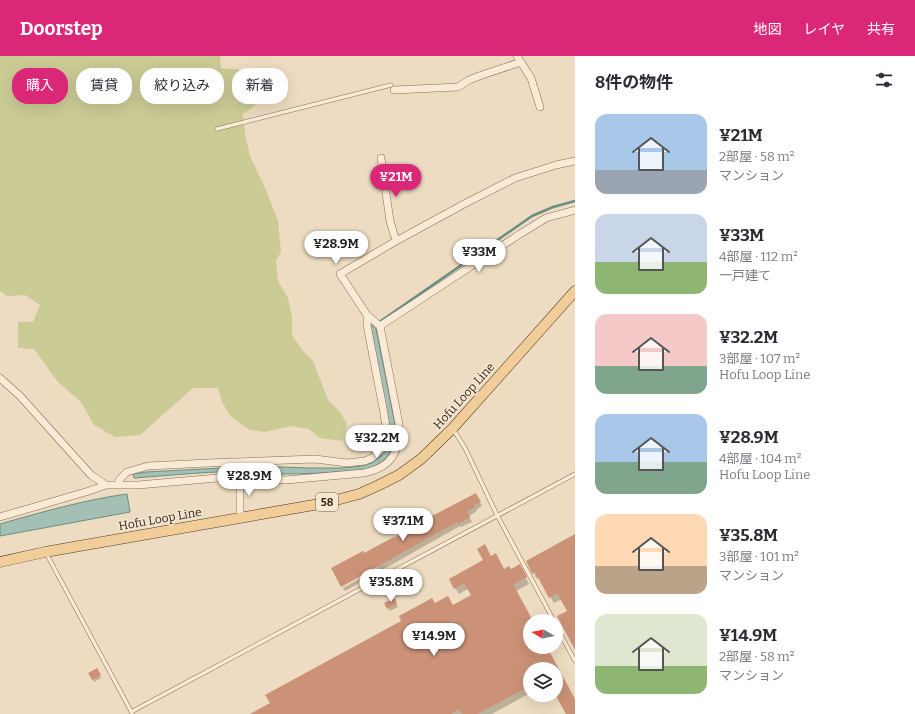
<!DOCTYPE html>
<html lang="ja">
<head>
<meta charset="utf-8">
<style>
	:root { --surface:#fff; --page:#f7f7f7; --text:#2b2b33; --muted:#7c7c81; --accent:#db2777 }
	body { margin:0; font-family:Bitter,"Noto Sans JP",serif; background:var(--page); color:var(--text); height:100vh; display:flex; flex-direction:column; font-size:15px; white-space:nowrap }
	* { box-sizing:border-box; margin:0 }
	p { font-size:13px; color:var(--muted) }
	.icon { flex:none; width:22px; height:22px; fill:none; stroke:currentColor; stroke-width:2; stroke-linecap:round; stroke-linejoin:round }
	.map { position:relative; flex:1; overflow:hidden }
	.details { display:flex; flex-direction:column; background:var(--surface); width:340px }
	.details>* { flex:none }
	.guide { position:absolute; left:12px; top:12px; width:380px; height:36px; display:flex; gap:8px }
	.needle { width:26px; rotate:280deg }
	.controls { position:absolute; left:523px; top:558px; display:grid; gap:8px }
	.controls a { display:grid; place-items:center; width:40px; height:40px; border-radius:50%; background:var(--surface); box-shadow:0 4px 16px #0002; font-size:20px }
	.price { position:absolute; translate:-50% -34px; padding:0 9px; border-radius:14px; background:#fff; color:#222; font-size:13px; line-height:26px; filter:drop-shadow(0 1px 2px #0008) }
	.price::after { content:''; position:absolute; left:50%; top:24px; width:12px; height:9px; margin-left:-6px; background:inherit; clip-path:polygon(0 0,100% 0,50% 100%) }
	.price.selected { background:var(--accent); color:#fff }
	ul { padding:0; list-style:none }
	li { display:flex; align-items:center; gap:12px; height:100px; padding:0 20px }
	li span { display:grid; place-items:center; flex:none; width:112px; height:80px; border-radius:12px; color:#555 }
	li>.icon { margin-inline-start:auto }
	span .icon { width:48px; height:48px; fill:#fffc; stroke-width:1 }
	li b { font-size:17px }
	h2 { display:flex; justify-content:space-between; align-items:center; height:48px; padding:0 20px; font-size:17px }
	.pill { padding:0 14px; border-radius:16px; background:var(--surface); box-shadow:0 4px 16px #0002; font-size:14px; line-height:36px }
	.pill.selected { background:var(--accent); color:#fff }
	header { display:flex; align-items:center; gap:24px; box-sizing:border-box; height:56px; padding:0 20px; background:var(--accent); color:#fff }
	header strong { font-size:19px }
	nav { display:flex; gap:22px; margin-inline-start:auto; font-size:14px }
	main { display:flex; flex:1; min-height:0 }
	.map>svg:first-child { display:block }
</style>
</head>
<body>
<header>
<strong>Doorstep</strong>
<nav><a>地図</a><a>レイヤ</a><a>共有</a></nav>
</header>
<main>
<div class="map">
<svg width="575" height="658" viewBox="0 0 575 658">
	<rect width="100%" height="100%" fill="#eddcc1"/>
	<path fill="#cacb95" d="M0 0H220L221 12 254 15 267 28 258 47 243 58 245 77 250 100 266 134 278 165 281 196 276 204 278 225 288 242 292 261V279L302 294 313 305 328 344 340 356 347 368 342 385 320 382 309 373 291 370 265 376 250 374 231 361 222 346 218 332H193L140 379 115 381 94 369 81 346 58 326 34 293 18 292V266H33L40 249 25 239 7 240 0 235Z"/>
	<path fill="#a4c0b5" stroke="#6b8d82" d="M372 269 376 273 395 368C396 384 393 400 377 409 368 414 357 414 347 415 326 417 304 418 283 418 273 418 263 416 253 415 213 415 174 419 134 422L133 418 146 416 258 410 308 412H343L362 410 372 407 380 401 386 394 390 385 371 271Z
		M127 438 130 456 0 480V468C42 456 84 444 127 438Z"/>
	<path fill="#0003" d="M475 438 482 450 476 454 477 455 469 460 472 466 461 471 460 470 345 535 343 532 378 512 377 511 342 530 364 498Z
		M575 479V592L568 555 562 543 554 547 539 522 537 523 527 506Z
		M491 501 504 514 511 515 520 510 529 528 516 535 532 565H530V591H546L575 645V658H567L556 638V613H530V637L492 658H252L435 548 452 550 472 540 468 533 459 538 450 524Z
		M394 544 398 551 390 555 386 548Z
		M97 613 101 622 94 626 90 617Z"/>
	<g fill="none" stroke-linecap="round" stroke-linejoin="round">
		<path stroke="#6b8d82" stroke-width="2.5" d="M378 267 532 160 553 151 575 145"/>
	</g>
	<path fill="#cb9277" d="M476 437 481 446 474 449 475 451 467 455 470 461 458 468 457 466 341 531 331 512 363 495 364 497 394 481V482L410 473 409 472Z
		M575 478V594L557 560 567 555 557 537 549 542 535 516 532 518 526 505Z
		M485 488 491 500 496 497 504 513 509 510 511 513 520 508 527 521 513 528 533 565H530V591H547L575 643V658H566L556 640V613H530V630L477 658H462L459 653 451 658H250L270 647 265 639 401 565 399 560 432 542 435 547 448 540 453 549 471 539 464 527 454 533 449 523 483 504 477 493Z
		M395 542 397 548 387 553 384 547Z
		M97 612 101 619 92 624 88 617Z"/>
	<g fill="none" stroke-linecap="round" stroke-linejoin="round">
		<defs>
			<path id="service" d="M217 73 391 29
				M453 373 465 392 497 459 554 565
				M46 497 132 657
				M556 570 575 605
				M131 656 575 418"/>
			<path id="minor" d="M517 0 531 22 540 51
				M394 34 458 31 469 24 482 19 521 6
				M381 102 390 165 396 185
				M380 270 520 178 546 162 575 154
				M0 322 20 340 91 419 106 429H138L240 420 286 424 364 417C393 411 400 395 399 368L380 270 367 259 340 218 396 185 466 147 515 122 556 109 575 105
				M240 420V462
				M118 429 119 424 127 416 148 410 208 407 315 403 347 407 365 405 372 402 381 394 388 382 383 352 367 269V259
				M0 461 89 435 106 429"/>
			<path id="primary" d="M0 506 45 496 325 447 359 438 377 430 399 419 421 403 452 373 575 235"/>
		</defs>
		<use href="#service" stroke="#876d59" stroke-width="4.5"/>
		<use href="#minor" stroke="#876d59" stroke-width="8"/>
		<use href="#primary" stroke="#543c2d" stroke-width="11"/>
		<use href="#service" stroke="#f8ead4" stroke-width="3.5"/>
		<use href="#minor" stroke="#f8ead4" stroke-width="7"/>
		<use href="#primary" stroke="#f1cd99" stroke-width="10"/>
	</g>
	<g text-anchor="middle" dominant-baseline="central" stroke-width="3" stroke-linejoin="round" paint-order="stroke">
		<rect fill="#f5e7d1" stroke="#6f6153" stroke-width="1" x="316" y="437" width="22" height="18" rx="3"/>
		<g font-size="11" font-weight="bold" fill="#36271d">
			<text x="327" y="446">58</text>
		</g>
		<g font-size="12" fill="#36271d" stroke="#f5e7d1">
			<text transform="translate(464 340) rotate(-48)">Hofu Loop Line</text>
			<text transform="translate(160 463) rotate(-10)">Hofu Loop Line</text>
		</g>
	</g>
</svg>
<div class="controls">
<a><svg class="needle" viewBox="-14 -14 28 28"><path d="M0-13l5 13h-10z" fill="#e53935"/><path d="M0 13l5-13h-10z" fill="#7c7c81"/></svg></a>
<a><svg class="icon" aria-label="layers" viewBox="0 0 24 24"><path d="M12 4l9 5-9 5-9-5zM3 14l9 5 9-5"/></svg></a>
</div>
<b class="price selected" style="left:396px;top:142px">¥21M</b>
<b class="price" style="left:336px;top:209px">¥28.9M</b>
<b class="price" style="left:479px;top:217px">¥33M</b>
<b class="price" style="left:377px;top:403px">¥32.2M</b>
<b class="price" style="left:249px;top:441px">¥28.9M</b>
<b class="price" style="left:403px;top:486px">¥37.1M</b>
<b class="price" style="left:391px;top:547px">¥35.8M</b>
<b class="price" style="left:434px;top:601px">¥14.9M</b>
<div class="guide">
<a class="pill selected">購入</a>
<a class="pill">賃貸</a>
<a class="pill">絞り込み</a>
<a class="pill">新着</a>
</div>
</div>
<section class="details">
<h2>8件の物件<svg class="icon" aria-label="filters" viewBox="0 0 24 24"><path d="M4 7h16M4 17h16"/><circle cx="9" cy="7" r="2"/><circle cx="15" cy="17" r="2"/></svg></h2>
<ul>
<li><span style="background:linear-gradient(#a9c7e8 70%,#9aa5b1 0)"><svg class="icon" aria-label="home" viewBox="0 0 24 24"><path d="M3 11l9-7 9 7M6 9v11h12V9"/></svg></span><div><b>¥21M</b><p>2部屋 · 58 m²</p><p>マンション</p></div></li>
<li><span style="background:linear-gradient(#c9d6e8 60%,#8fb573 0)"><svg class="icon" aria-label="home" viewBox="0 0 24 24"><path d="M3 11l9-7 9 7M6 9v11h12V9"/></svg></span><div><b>¥33M</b><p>4部屋 · 112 m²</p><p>一戸建て</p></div></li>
<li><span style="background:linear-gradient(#f6c9c9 65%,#7fa58c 0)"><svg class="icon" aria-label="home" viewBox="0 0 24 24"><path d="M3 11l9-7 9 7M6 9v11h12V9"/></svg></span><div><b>¥32.2M</b><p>3部屋 · 107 m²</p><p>Hofu Loop Line</p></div></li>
<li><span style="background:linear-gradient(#a9c7e8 60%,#7fa58c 0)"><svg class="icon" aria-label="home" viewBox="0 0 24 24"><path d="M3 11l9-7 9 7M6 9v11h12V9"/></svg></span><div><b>¥28.9M</b><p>4部屋 · 104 m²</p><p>Hofu Loop Line</p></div></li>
<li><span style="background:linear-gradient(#ffd9b3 65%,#b9a48a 0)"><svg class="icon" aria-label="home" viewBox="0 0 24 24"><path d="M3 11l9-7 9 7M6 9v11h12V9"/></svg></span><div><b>¥35.8M</b><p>3部屋 · 101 m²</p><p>マンション</p></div></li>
<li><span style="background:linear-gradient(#dfe7d0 65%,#8fb573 0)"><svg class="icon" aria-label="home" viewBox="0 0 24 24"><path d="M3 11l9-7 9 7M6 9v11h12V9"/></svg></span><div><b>¥14.9M</b><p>2部屋 · 58 m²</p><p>マンション</p></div></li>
</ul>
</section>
</main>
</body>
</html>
